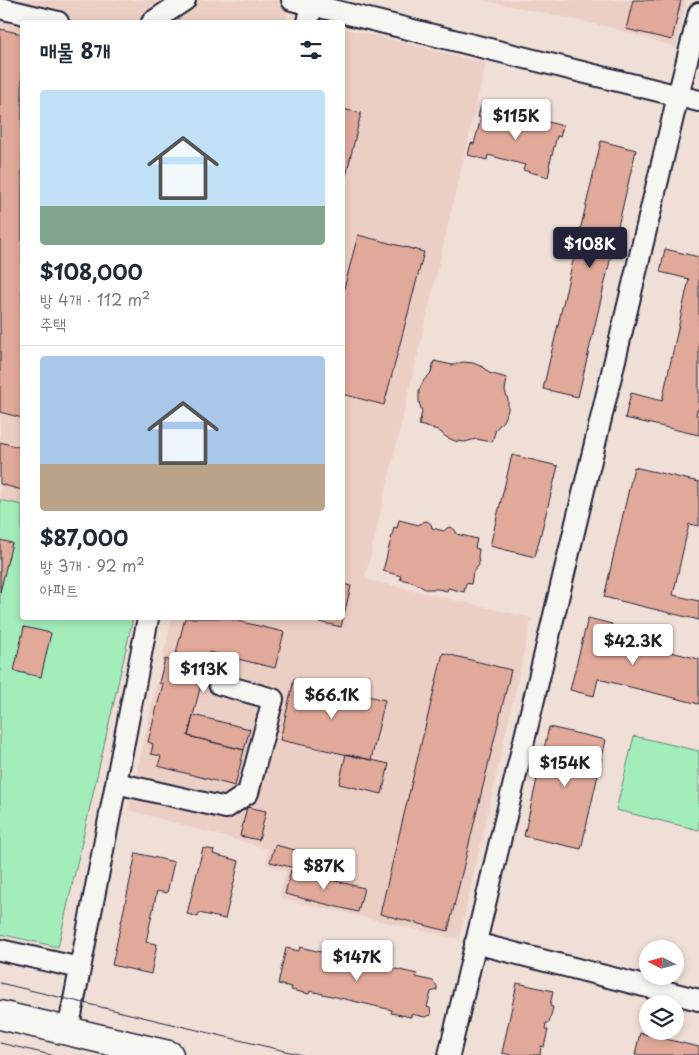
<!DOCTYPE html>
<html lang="ko">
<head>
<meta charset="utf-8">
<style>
	:root { --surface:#fff; --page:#f6f6f7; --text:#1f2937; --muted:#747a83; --line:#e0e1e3; --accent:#22223b }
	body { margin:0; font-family:"Playpen Sans","Poor Story",sans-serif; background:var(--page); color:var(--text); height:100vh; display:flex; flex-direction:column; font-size:19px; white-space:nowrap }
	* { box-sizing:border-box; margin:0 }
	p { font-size:16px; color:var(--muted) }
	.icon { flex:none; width:28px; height:28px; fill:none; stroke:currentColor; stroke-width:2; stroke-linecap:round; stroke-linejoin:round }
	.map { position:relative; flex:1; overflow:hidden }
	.side { position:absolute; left:20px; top:20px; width:325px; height:600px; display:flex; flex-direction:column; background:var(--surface); border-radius:5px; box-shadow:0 2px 8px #0003 }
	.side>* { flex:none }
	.needle { width:32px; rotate:276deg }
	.buttons { position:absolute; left:639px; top:940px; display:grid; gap:10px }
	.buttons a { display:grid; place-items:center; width:45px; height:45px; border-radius:50%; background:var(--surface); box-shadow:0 2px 8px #0003; font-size:25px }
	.price { position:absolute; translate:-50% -42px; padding:0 11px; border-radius:5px; background:#fff; color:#222; font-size:16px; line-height:32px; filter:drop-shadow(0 1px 2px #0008) }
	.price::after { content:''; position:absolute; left:50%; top:30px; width:15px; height:11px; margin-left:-8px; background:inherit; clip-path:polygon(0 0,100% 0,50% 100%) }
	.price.active { background:var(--accent); color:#fff }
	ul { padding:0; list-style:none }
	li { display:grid; align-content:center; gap:10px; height:265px; padding:0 20px }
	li+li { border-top:1px solid var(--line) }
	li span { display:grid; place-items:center; height:155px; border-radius:5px; color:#555 }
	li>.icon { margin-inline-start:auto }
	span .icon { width:90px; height:90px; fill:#fffc; stroke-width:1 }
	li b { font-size:21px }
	h2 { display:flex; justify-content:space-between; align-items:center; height:60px; padding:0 20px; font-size:21px }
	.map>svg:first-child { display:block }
</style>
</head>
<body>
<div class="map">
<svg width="699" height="1055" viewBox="0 0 699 1055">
	<rect width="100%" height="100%" fill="#f0dfd7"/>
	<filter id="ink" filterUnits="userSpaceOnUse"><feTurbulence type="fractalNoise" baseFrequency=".02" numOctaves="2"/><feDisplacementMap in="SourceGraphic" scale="10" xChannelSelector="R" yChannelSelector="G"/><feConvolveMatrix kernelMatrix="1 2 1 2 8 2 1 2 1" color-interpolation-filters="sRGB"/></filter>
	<g filter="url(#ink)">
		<path fill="#eccfc4" d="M0 0H290L285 22H22V513L0 508Z
			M483 0H686L676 47 612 28Z
			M343 28 486 63 365 579 532 618 459 939 279 898 286 872 266 864 268 849 128 810 172 618H342Z"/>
		<path fill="#a3edbb" stroke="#62887b" d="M0 500 22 505V618H133L58 947 0 934Z
			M634 736 699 751V830L616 810Z"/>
		<path fill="#e1a999" stroke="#22223b" d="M633 0H681L672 40 626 29Z
			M0 29 22 34V418L0 412Z
			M481 106 500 111 499 114 535 124 537 119 563 126 560 137 557 136 549 166 550 167 548 177 523 170 525 165 488 155 487 160 468 155 471 143 474 144 481 118 478 117Z
			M342 109 361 113 342 193Z
			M601 141 636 150 578 397 543 389Z
			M358 235 424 252 384 405 342 394V296Z
			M665 249 699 257V410H697L696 415 699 416V435L625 418 631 393 662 401 689 279 660 272Z
			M434 361 452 365 463 362 473 363 483 367 489 373 507 378 505 391 508 400V410L503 421 496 429 492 442 476 439 465 442 455 441 446 437 438 430 419 425 422 412 419 402V390L424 380 431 373Z
			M0 442 22 448V490L0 484Z
			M512 455 558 466 535 557 490 546Z
			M634 467 699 482V526L689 524 673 595 699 601V620L604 597Z
			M399 520 419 525 422 522 427 521 431 524 432 528 444 531 447 528 451 527 455 530 457 534 477 539 475 548 479 549 478 556 479 565 473 572 471 584 466 583 464 592 448 588 447 591 438 589H425L413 582 400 579 401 576 383 571 394 527 397 528Z
			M0 540 12 543 0 592Z
			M342 584 351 586 341 627 302 618H342Z
			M185 618H225L284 632 275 668 209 652 188 736 244 750 235 786 158 766 161 756 151 754 153 744 148 742 163 684 159 683 165 659 174 662Z
			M588 618 612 624 609 637 699 659V704L598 679 594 696 570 690Z
			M24 627 51 633 41 677 14 671Z
			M443 653 511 670 448 931 380 914Z
			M294 679 385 700 371 760 280 740Z
			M193 715 250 729 244 750 188 736Z
			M549 727 606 740 581 849 524 836Z
			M346 754 389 764 382 794 339 784Z
			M247 807 266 811 259 840 240 836Z
			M275 845 299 851 295 868 270 862Z
			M203 848 214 850 213 854 239 861 225 919 199 913 198 917 187 914Z
			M136 853 174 862 167 893 157 891 146 942 157 944 151 974 112 965Z
			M291 870 364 888 358 912 285 894Z
			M300 947 329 954 328 958 342 961 343 957 378 965 377 969 387 971V967L417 974 416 977 433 981 437 986V990L431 992 427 1007 430 1008 431 1015 425 1017 411 1014V1017L391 1013 392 1010 310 991 309 994 291 990 292 987 278 984 286 948 299 951Z
			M517 983 553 991 550 1006 553 1007 549 1023H546L545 1030H548L544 1047 541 1046 540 1055H511L502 1053Z
			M640 1033 699 1047V1055H635Z"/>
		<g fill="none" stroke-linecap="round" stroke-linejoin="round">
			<defs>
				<path id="minor" d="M292 0 312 5
					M0 8 58 22
					M152 22 185 0
					M308 22 312 5 699 101
					M116 783 226 808 248 793 273 699 219 684
					M475 943 699 1000
					M0 950 80 968
					M68 1031 148 618
					M449 1055 678 96 699 13"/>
				<path id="highway" d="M0 1015 169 1055"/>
			</defs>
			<use href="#minor" stroke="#22223b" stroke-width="24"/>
			<use href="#highway" stroke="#22223b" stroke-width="31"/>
			<use href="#minor" stroke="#f6f6f2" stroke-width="20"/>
			<use href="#highway" stroke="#f6f6f2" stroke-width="28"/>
			<path stroke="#22223b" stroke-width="1" d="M0 983 302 1055
				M0 1043 51 1055"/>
		</g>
	</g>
</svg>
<div class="buttons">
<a><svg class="needle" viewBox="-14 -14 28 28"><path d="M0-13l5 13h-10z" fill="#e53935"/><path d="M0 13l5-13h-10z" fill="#747a83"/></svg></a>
<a><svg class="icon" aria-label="layers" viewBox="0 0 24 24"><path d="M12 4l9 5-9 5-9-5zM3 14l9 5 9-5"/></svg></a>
</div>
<b class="price" style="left:516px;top:141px">$115K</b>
<b class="price active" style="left:590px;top:269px">$108K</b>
<b class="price" style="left:633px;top:666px">$42.3K</b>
<b class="price" style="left:204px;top:694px">$113K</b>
<b class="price" style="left:332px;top:720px">$66.1K</b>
<b class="price" style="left:565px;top:788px">$154K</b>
<b class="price" style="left:324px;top:891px">$87K</b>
<b class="price" style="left:357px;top:982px">$147K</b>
<section class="side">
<h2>매물 8개<svg class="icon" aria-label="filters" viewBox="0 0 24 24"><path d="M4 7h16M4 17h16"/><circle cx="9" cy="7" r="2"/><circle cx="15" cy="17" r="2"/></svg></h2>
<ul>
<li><span style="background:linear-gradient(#bfe0f5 75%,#7fa58c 0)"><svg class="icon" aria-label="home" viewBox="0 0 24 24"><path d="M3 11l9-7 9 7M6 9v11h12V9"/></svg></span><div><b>$108,000</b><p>방 4개 · 112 m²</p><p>주택</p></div></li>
<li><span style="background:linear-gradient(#a9c7e8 70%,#b9a48a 0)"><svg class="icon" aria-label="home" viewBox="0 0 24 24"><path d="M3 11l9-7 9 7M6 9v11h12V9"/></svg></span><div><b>$87,000</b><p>방 3개 · 92 m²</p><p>아파트</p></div></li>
</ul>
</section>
</div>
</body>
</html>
